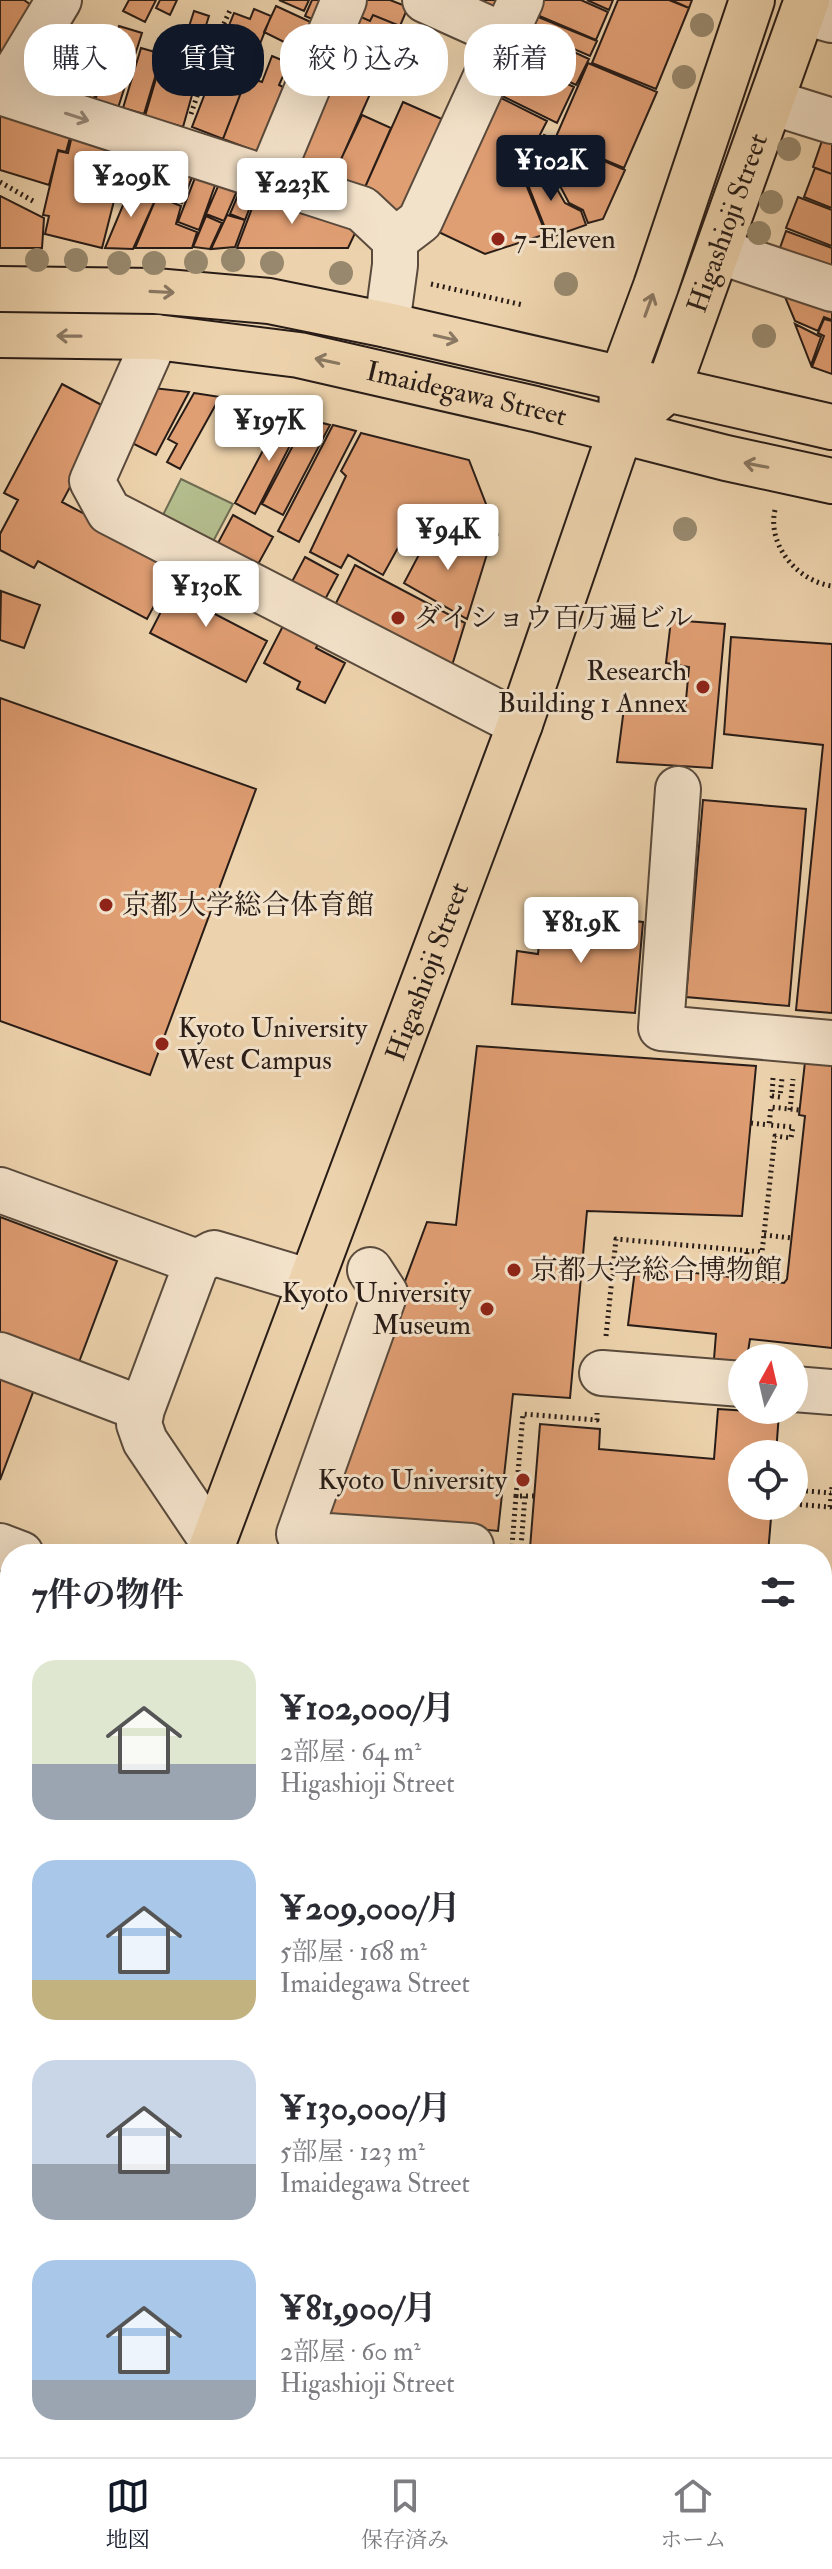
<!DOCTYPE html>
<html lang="ja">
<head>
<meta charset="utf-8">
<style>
	:root { --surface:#fff; --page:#f2f2f3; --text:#2b2b33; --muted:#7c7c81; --line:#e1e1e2; --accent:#111827 }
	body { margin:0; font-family:"IM FELL Double Pica","Noto Serif JP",serif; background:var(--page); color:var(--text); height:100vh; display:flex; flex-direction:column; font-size:30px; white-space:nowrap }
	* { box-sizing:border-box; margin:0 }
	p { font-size:26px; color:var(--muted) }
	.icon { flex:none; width:44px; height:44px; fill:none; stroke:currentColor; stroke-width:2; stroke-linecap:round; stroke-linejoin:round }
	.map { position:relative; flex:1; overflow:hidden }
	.side { position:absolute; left:0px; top:1544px; width:832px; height:914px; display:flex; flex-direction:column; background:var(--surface); border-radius:32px 32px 0 0; box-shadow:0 8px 32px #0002 }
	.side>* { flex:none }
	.hud { position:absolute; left:24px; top:24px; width:784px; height:72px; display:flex; gap:16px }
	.needle { width:52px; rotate:8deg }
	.buttons { position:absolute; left:728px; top:1344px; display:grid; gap:16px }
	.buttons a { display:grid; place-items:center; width:80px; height:80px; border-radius:50%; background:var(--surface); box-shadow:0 8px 32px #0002; font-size:40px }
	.price { position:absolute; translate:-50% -68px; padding:0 18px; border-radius:8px; background:#fff; color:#222; font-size:26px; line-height:52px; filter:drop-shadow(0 2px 4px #0008) }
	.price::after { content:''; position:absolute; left:50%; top:48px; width:24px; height:18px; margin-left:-12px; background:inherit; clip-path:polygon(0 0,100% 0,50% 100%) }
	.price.on { background:var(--accent); color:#fff }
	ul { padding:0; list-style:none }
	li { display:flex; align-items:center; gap:24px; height:200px; padding:0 32px }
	li span { display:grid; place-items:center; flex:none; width:224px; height:160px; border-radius:24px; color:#555 }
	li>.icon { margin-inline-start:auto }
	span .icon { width:96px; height:96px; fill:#fffc; stroke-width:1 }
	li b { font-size:34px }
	h2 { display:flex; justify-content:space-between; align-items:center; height:96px; padding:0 32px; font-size:34px }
	.pill { padding:0 28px; border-radius:32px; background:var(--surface); box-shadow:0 8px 32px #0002; font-size:28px; line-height:72px }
	.pill.on { background:var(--accent); color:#fff }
	.dock { display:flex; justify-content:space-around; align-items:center; height:112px; border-top:2px solid var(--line); background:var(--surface); font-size:22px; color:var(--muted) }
	.dock a { display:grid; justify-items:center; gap:4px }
	.dock .on { color:var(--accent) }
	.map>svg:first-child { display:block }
</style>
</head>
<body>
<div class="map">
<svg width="832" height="2457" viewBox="0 0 832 2457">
	<rect width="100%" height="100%" fill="#edd3ad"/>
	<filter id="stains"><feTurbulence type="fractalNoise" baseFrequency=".0025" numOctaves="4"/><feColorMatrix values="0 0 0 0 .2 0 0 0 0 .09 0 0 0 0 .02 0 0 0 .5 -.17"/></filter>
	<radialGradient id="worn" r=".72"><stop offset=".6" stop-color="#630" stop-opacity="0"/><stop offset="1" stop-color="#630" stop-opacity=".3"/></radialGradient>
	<path fill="#b4bd8d" stroke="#6e6c52" stroke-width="2" d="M181 479 233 504 208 551 158 525Z"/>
	<path fill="#e09e73" stroke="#281c17" stroke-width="2" d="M0 0H24L38 10 0 56Z
		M129 0H156L145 22 123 11Z
		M160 0H177L170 15 156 8Z
		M279 0H309L304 11Z
		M312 0H336L326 25 305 16Z
		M359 0H390L408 7 400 26 373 15 370 21 354 14Z
		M478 0H507L501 18Z
		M535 0H581L608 12 596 40 530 12Z
		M587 0H613L609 10Z
		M618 0H669L689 8 656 89 592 63Z
		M671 0H692L689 8Z
		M276 6 315 24 302 51 264 32Z
		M254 9 271 16 252 64 221 52 223 46 239 53 244 39 226 33 234 13 250 19Z
		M194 11 209 16 200 44 185 39Z
		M354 14 370 21 373 15 400 26 387 56 343 38Z
		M531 14 597 41 590 56 525 28Z
		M119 26 142 33 118 108 95 101Z
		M61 28 86 36 67 97 38 88 48 54 52 55Z
		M524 29 589 59 576 85 512 55Z
		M90 33 112 40 93 101 70 95Z
		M168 38 205 49 183 127 145 116Z
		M340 38 385 57 373 85 328 65Z
		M141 48 162 54 144 114 123 108Z
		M221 52 252 64 223 139 192 127Z
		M272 56 289 63 279 85 293 92 263 154 223 139 247 77 262 82Z
		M509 56 574 87 557 123 492 91Z
		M588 63 657 92 624 168 555 139Z
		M328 67 374 85 335 173 295 155Z
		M495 95 547 121 521 172 546 234 485 254 428 227Z
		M403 102 451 123 409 216 362 194Z
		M0 110 72 130 66 152 58 150 49 185 0 170Z
		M362 115 391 128 362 194 331 180Z
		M73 131 109 139 97 192 115 197 102 248 45 234 49 216 43 215 58 151 68 153Z
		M825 132 832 135V174L813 167Z
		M544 135 625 170 603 219 588 223 583 210 569 203 558 182 541 173 545 164 533 158Z
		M111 140 144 152 123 198 99 191Z
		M144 154 194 172 182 203 133 184Z
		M530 159 542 165 539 173 553 182 565 203 581 211 586 225 549 238 523 172Z
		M815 168 832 174V208L804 197Z
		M198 170 218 177 199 230 178 222Z
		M222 177 240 184 224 221 206 214Z
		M243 183 257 189 245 220 230 214Z
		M131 186 157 196 133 249 105 248Z
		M260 187 357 229 348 248H237Z
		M0 196 44 218 42 248H0Z
		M157 196 181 206 176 224 197 232 192 248H135Z
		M798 197 832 210V246L786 228Z
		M227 215 245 220 235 247 211 249Z
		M206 216 222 223 210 249 193 247Z
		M786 231 832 248V277L776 259Z
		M780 285 832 303V320L824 317 818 331 795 321Z
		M824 319 832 321V374L812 367 824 336 818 333Z
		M795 324 821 337 811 365 809 360Z
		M62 384 111 410 62 502 177 563 147 619 38 561 34 568 0 550V534L18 500 4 493Z
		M153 388 189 392 156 455 126 440Z
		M194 393 220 397 180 469 167 462 177 444 168 439Z
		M283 413 304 418 255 514 235 503Z
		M307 419 330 425 283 515 262 504Z
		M333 425 356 431 299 542 278 531Z
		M361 433 469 460 498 535 489 551 416 515 383 575 348 555 341 568 310 552 346 476 341 471Z
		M233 515 273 537 251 577 211 556Z
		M434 526 487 554 467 619 404 583Z
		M305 557 338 575 320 609 287 591Z
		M355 565 465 623 450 672 331 613Z
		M182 571 222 592 211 612 267 641 246 682 150 633Z
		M1 591 40 605 24 648 0 640Z
		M286 620 321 638 316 648 345 663 325 703 297 689 300 682 264 663Z
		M671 620 725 624 712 768 617 762 624 708 685 711 689 667 666 663Z
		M731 637 832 644V1013L796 1010 823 745 724 734Z
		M0 698 256 789 150 1075 0 1021Z
		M703 800 806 809 789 1006 686 997Z
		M542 912 643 922 635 1013 512 1004 517 951 538 954Z
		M477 1046 756 1066 742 1216 587 1211 570 1398 513 1394 498 1531 319 1513 427 1222 456 1225Z
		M805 1062 832 1065V1348L750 1339 747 1358H742V1363L731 1361 714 1359 716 1334 628 1325 636 1262 695 1268 694 1273 784 1283 787 1279 805 1116 799 1115Z
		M0 1217 117 1261 76 1370 0 1341Z
		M0 1374 35 1387 0 1480Z
		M718 1409 779 1413 776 1454H742V1506H772L768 1554H603L530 1548 540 1424 600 1429 599 1449 714 1459Z
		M0 1833 10 1834V1891L3 1936 0 1935Z
		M373 2448H463L482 2449V2457H372Z
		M708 2448H764V2453Z
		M482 2449 520 2452 519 2457H482Z"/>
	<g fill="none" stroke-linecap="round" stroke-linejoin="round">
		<defs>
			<path id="minor" d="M425 0 505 36
				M803 12 832 20
				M0 92 362 209 395 240V265L387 325
				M3 93 59 0
				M771 102 832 121
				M270 178 344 0
				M395 240 420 221 521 0
				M718 251 832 289
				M156 337 92 481 109 512 520 724
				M678 789 661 1028 832 1043
				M0 1190 197 1262
				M370 1270 385 1293 299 1534 471 1546V1554
				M0 1355 142 1409
				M602 1373 742 1384
				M794 1389 832 1392
				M213 1542 145 1441 139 1424 142 1409 197 1262 214 1253 311 1282
				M0 1546 21 1554
				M822 1621 832 1622
				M0 1624 10 1628
				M822 2051 832 2052
				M0 2078 10 2080"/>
			<g id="major">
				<path d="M0 289 155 291 269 301 387 325 832 427"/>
				<path id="s1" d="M0 335 156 337 299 355 535 409 726 458 832 481"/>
				<path id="s2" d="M647 407 668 389 807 0"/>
				<path id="s3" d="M209 1554 520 724 621 430 622 378 656 286 752 0"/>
				<path d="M14 2457 16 2448"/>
			</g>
		</defs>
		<use href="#minor" stroke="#594a3c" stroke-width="48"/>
		<use href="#major" stroke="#281c17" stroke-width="48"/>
		<path stroke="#281c17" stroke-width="5" stroke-dasharray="2 4" stroke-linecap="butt" d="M191 114 213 48 231 8
			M0 182 33 201
			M431 284 523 305
			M775 510C767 545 797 581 832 586
			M773 1078 772 1096 780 1097 782 1078
			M790 1110 793 1079
			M751 1123 769 1125
			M764 1235 792 1238
			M745 1278 747 1251
			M606 1336 616 1239 762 1252 775 1136 791 1138 793 1127 769 1125 771 1107 799 1110
			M794 1490 831 1493
			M516 1496 512 1546 521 1547 525 1495
			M534 1496H516L523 1414 597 1420V1413
			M794 1504 830 1507 832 1486
			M822 1832 832 1833
			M546 2448 722 2457
			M801 2457 832 2449"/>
		<use href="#minor" stroke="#f3e2ca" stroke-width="44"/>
		<use href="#major" stroke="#edd3ad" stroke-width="44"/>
	</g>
	<g fill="#98896e">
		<circle cx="702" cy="25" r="12"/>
		<circle cx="684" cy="77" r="12"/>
		<circle cx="789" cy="149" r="12"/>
		<circle cx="771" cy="202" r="12"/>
		<circle cx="759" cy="233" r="12"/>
		<circle cx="37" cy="260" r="12"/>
		<circle cx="76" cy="260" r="12"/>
		<circle cx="233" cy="260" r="12"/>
		<circle cx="196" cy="262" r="12"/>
		<circle cx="119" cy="263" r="12"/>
		<circle cx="154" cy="263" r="12"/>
		<circle cx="272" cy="263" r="12"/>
		<circle cx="341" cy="273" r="12"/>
		<circle cx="566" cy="284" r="12"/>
		<circle cx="764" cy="336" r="12"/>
		<circle cx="685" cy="529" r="12"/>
	</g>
	<defs><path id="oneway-shaft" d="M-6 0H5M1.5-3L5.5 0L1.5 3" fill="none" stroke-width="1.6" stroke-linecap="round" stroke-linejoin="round" transform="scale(2)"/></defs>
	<use stroke="#988979" href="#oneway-shaft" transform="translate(77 117) rotate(18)"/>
	<g stroke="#8a7862">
		<use href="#oneway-shaft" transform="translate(162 292) rotate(3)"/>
		<use href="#oneway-shaft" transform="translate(649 305) rotate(-70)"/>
		<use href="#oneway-shaft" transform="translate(69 336) rotate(-179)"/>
		<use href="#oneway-shaft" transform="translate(446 338) rotate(13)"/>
		<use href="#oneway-shaft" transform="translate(327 361) rotate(-168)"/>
		<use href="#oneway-shaft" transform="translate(756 465) rotate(-169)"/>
	</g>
	<g fill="#8f2418" stroke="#f3e2ca" stroke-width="3">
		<circle cx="498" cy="239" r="8"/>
		<circle cx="398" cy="618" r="8"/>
		<circle cx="703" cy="687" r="8"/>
		<circle cx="106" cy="905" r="8"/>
		<circle cx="162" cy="1044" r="8"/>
		<circle cx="514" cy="1270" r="8"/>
		<circle cx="487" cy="1309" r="8"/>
		<circle cx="523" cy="1480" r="8"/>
	</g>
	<g text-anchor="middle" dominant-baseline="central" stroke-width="6" stroke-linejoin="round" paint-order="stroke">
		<g font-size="28" fill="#281c17" stroke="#f3e2ca">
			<text stroke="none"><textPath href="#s2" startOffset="204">Higashioji Street</textPath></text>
			<text stroke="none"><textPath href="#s1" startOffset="472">Imaidegawa Street</textPath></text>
			<text stroke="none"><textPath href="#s3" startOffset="622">Higashioji Street</textPath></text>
		</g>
		<g font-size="28" fill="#281c17" stroke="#f3e2ca" text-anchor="start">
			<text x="514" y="239">7-Eleven</text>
			<text x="414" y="618">ダイショウ百万遍ビル</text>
			<text x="687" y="671" text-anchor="end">Research<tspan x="687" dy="32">Building 1 Annex</tspan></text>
			<text x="122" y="905">京都大学総合体育館</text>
			<text x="178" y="1028">Kyoto University<tspan x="178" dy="32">West Campus</tspan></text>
			<text x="530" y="1270">京都大学総合博物館</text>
			<text x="471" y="1293" text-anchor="end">Kyoto University<tspan x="471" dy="32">Museum</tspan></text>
			<text x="507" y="1480" text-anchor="end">Kyoto University</text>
		</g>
	</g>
	<rect width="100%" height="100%" filter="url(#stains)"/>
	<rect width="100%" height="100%" fill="url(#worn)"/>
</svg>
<div class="buttons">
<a><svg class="needle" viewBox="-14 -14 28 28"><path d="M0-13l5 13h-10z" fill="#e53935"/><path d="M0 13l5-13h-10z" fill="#7c7c81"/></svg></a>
<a><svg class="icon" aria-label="locate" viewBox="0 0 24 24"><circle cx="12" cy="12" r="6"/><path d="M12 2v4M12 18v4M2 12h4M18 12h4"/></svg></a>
</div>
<b class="price on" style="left:551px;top:203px">¥102K</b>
<b class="price" style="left:131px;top:219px">¥209K</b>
<b class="price" style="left:292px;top:226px">¥223K</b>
<b class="price" style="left:269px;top:463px">¥197K</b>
<b class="price" style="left:448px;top:572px">¥94K</b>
<b class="price" style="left:206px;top:629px">¥130K</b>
<b class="price" style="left:581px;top:965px">¥81.9K</b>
<div class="hud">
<a class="pill">購入</a>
<a class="pill on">賃貸</a>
<a class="pill">絞り込み</a>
<a class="pill">新着</a>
</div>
<section class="side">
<h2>7件の物件<svg class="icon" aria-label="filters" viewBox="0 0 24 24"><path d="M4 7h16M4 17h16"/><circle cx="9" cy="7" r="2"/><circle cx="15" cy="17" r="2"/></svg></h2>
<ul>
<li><span style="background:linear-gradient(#dfe7d0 65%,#9aa5b1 0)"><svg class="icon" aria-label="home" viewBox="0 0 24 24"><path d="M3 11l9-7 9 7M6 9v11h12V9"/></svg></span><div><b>¥102,000/月</b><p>2部屋 · 64 m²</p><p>Higashioji Street</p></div></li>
<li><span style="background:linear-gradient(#a9c7e8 75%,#c2b280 0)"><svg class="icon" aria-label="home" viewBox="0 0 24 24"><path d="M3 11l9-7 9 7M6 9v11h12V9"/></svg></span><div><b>¥209,000/月</b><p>5部屋 · 168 m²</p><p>Imaidegawa Street</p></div></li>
<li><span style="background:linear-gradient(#c9d6e8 65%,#9aa5b1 0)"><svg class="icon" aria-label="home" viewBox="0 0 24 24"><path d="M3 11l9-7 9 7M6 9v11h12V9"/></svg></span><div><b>¥130,000/月</b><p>5部屋 · 123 m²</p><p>Imaidegawa Street</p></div></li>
<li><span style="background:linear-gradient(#a9c7e8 75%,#9aa5b1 0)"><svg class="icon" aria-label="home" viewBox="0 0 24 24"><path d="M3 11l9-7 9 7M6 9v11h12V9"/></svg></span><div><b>¥81,900/月</b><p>2部屋 · 60 m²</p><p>Higashioji Street</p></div></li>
</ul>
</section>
</div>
<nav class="dock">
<a class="on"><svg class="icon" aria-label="map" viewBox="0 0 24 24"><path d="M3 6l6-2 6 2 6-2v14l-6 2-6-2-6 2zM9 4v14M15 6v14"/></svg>地図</a>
<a><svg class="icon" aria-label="saved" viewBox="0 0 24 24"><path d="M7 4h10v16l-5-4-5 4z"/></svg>保存済み</a>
<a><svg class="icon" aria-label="home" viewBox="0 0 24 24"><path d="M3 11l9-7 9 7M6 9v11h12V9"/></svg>ホーム</a>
</nav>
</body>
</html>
